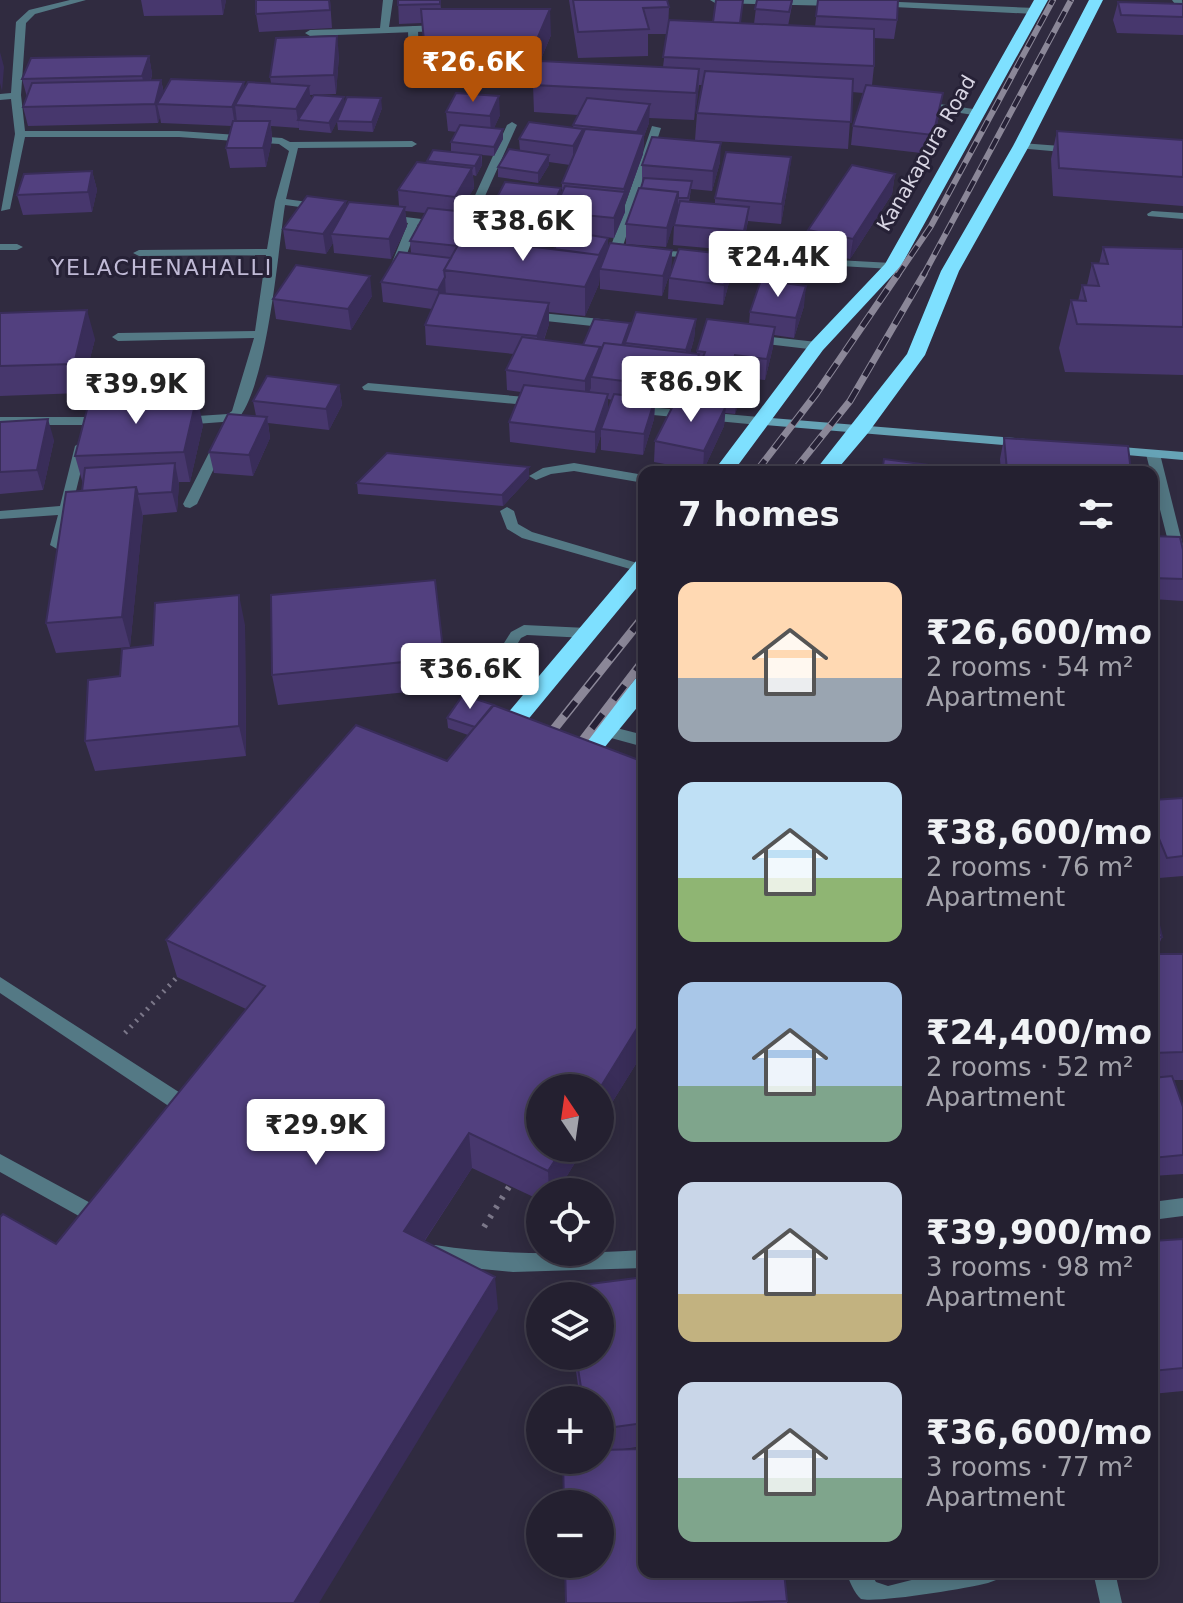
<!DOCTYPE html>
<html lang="en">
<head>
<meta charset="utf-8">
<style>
	:root { --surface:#242030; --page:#302d3c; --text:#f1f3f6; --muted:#a3a3ab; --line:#413e4c; --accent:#b45309 }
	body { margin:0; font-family:"DejaVu Sans",sans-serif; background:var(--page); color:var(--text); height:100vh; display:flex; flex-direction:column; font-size:30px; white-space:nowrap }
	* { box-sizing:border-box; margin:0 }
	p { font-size:26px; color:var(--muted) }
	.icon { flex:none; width:44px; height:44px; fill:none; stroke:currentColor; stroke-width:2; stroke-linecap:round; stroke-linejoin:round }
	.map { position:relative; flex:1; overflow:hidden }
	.side { position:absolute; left:638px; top:466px; width:520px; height:1112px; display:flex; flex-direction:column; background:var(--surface); border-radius:16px; box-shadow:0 4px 20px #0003,0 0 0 2px var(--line) }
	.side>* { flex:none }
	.needle { width:52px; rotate:347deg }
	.controls { position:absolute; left:526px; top:1074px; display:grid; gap:16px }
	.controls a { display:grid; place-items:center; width:88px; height:88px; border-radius:50%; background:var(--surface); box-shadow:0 4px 20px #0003,0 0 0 2px var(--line); font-size:40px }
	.price { position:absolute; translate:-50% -68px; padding:0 18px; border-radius:8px; background:#fff; color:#222; font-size:26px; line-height:52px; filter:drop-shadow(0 2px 4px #0008) }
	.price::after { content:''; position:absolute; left:50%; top:48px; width:24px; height:18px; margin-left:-12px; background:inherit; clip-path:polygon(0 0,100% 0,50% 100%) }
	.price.selected { background:var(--accent); color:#fff }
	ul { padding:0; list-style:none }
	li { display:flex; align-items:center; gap:24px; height:200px; padding:0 40px }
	li span { display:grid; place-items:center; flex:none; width:224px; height:160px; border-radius:16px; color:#555 }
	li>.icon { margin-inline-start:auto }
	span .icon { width:96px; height:96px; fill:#fffc; stroke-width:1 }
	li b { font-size:34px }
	h2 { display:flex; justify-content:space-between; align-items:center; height:96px; padding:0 40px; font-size:34px }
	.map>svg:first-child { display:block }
</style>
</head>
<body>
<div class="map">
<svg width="1183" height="1603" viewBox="0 0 1183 1603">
	<rect width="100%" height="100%" fill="#302b40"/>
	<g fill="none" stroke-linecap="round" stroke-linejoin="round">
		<path stroke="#7b7789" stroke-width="5" stroke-dasharray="2 6" stroke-linecap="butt" d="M125 1033 181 973"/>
		<path stroke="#7b7789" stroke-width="6" stroke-dasharray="3 8" stroke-linecap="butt" d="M484 1227 512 1182"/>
		<path fill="#547985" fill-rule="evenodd" d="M413 26 418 29 419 72 414 75 409 72 408 29Z
			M1152 211 1183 213V219L1148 216 1147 214Z
			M574 463 644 475V483L574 471 551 474 536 480 529 476 543 468Z
			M507 507 514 511 518 524 532 532 644 565V573L522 538 507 529 500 511Z
			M524 625 587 628 594 633 587 638 527 635 521 638 501 671H491L489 667 511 632Z
			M605 725 644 735V747L600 735 597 731Z
			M0 977 199 1105 201 1111 199 1117 192 1119 185 1117 0 993Z
			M0 1154 109 1213 112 1219 109 1225 102 1228 95 1225 0 1172Z
			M846 1572H870L876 1582 888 1586 943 1572H999L996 1580 988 1583C965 1589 877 1603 861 1599 854 1593 849 1580 846 1572Z"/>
		<path fill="#547985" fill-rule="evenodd" d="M70 0H86L35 14 26 23 21 95 25 131H179L282 138 290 142 412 141 417 144 412 147 298 148 286 199 322 204 327 207 322 210 285 205C278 251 267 391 236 421L182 425 176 421 182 417 228 414 232 411 254 338 118 341 112 337 118 333 255 331 266 255 139 256 133 253 139 250 267 249 275 201 289 151 279 144 179 137H25L10 209 1 211 15 134 11 99 0 100V94L11 93 16 22 29 10Z
			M383 0H393L389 27 441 25 446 28 441 31 310 36 305 33 310 30 380 28Z
			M710 0H828L843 3 838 6 715 3Z
			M1172 0H1182L1183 12 1180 11Z
			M877 1 1035 8 1040 11 1035 14 874 6 872 4Z
			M919 101 980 110 985 113 980 116 915 106V102Z
			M512 122 517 125 472 225 580 241 584 242V246L418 224 401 270 391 272 389 270 408 223 381 218V214L462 224 507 125Z
			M652 126 661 128 622 249 612 251 610 249Z
			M1021 143 1074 147 1079 150 1074 153 1017 148 1016 146Z
			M0 244H17L23 247 17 250H0Z
			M650 250 892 263 898 266 892 269 646 255V251Z
			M531 312 611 320 617 324 611 328 527 319 525 316Z
			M753 335 817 342 823 346 817 350 749 342 747 339Z
			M368 383 537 398 543 402 537 406 364 390 362 387Z
			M636 406 759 417 765 421 759 425 632 413V407Z
			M0 417H102L108 421 102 425H0Z
			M221 437 227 441 197 504 190 508 185 507 183 504 215 441Z
			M81 442 87 446 62 548 57 549 50 545 58 515 0 519V511L60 506 75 446Z
			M1153 450 1160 454 1183 546V578L1176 573 1146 454Z
			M1183 1198V1216L1152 1220V1202Z
			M435 1245C505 1256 574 1254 644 1250V1268L513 1272 461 1267 428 1260 425 1254 428 1248Z
			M1093 1572H1115L1122 1603H1100Z"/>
		<path fill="#66a3b6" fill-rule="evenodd" d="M759 417 1026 439 1032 443 1026 447 754 424 753 421Z
			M1109 446 1183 452V460L1104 453V447Z"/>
		<path fill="#7ee0ff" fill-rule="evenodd" d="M1034 0H1048L901 266 823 350 733 472H713L811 342 885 264Z
			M1089 0H1103L1029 146 959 271 925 355 868 433 835 472H814L907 354 941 271 1013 146Z
			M644 558V579L507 745 499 747 491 745 487 739 491 733 637 560Z
			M644 676V699L582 775 574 778 566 775 562 769 566 763 636 678Z"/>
		<defs>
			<path id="rail-far2" d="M897 276 931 226 1053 0
				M923 276 1071 0"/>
			<path id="rail-far1" d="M756 472 816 394 898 274
				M793 472 850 401 924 274
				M639 622 644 616"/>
			<path id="rail" d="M542 744 641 620
				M570 757 644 660"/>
		</defs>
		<use href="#rail-far2" stroke="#8b8798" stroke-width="6"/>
		<use href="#rail-far1" stroke="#8b8798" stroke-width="7"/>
		<use href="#rail" stroke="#8b8798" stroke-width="9"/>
		<use href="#rail-far2" stroke="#262136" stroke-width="4" stroke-dasharray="12" stroke-linecap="butt"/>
		<use href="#rail-far1" stroke="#262136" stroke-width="5" stroke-dasharray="15" stroke-linecap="butt"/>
		<use href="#rail" stroke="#262136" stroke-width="6" stroke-dasharray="18" stroke-linecap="butt"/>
	</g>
	<path fill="#47376d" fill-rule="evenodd" d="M141 0H226L223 15 144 16Z
		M330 0 332 28 259 32 256 14Z
		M398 0H440L441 9 551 35 536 71 485 81 427 79 422 23 399 24Z
		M569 0H667L669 7 668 30 741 24H754L757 0H793L788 26 815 27 818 0 897 20 894 39 874 38V66L872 85 940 112 930 154 851 145 853 126 863 93 852 92 848 149 695 140 697 113 702 85H699L694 120 649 118V123L644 136 643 154 625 204V212L614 238 592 236 608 238V247L672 250 671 270 662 296 600 289V273L599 284 585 316 549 312V324L544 340 583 345 630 323V330L696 319 694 339 690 353 697 354V351L749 324 750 312 804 306 794 338 774 335 773 347 765 380 748 378 735 414 725 413 724 426 703 471 654 462 655 441 673 407 655 405 654 419 643 455 601 450V435L595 453 510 442 509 422 521 392 507 390 506 370 514 354 426 345 425 325 432 309 383 302 381 282 411 253 410 241 425 213 405 211 407 226 391 259 334 253 333 243 326 254 286 249 283 229 346 206H399L398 190 427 163V161L451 152V142L457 132 448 131 446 112 500 115 494 128 503 129V139L494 156 482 155V165L476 176 473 175 474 188 459 212 475 213 477 233 473 240 554 249 564 233 553 231V224L551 229 494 223V203L561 188V194L562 191V183L570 165 549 162V165L538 183 498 177V167L520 151 519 139 573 127 578 115 534 112 533 85 663 67 667 34H648V56L578 58ZM608 399 612 400 608 410Z
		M1118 2 1183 4V35L1117 33 1113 20Z
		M339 55 336 94 310 95 311 100 345 102 382 108 373 132 338 130 337 121 331 133 299 130V128L271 126 272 140 266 167 230 168 226 148 232 126 161 123 160 117 158 123 28 126 23 107 27 97 22 79 149 56 152 74 151 80H161L164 93 245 87 271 83 270 77Z
		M1057 131 1183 140V206L1053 196 1051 159Z
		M791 157 789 177 781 224 748 221 742 251 673 245 674 225 678 208 666 247 626 244V224L642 184V165L720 162 712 191 691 189 689 202 715 204V198Z
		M92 171 97 190 92 212 23 215 17 195Z
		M895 174 892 194 850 259 806 250 808 230Z
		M1103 247 1183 249V375L1065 372 1059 348 1071 300 1078 301 1082 285H1087L1092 263 1099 264Z
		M733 255 731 275 723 305 668 299 669 278Z
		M372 296 351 330 276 319 273 299Z
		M0 313 95 339 81 393 0 396Z
		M339 385 342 405 329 430 268 423 270 438 253 476 214 473 209 452 256 416 253 401Z
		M0 422 54 440 43 490 0 494Z
		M203 425 190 482H179L177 512 143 515 130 647 56 653 46 623 82 491 83 484 75 456Z
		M1004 438 1131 472H1001L1000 459Z
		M529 467V478L503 506 358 494 357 483Z
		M1152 536 1183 550V601L1152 599Z
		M245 625 246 756 95 771 85 741 153 645Z
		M444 658 447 688 278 705 272 675Z
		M463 695 644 1051 600 1122V1088L584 1148 557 1192H540V1200L472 1168 424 1242 498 1309 56 1244 246 1009 177 977 166 940 447 761 468 735 448 728 447 718Z
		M1183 798V876L1159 878 1152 861V800Z
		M1152 897 1162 937 1155 954H1183V1080H1174L1183 1107V1174L1152 1176Z
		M1183 1239V1391L1152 1394V1241Z
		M644 1277V1446L623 1449 787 1601V1603H566L600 1460V1400H580L574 1356H600V1296H567V1287Z"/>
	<path fill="#392d59" d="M221 0H226L223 15Z
		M550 9 551 35 536 71 485 81 484 54Z
		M337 36 339 55 336 94 334 75Z
		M0 52 4 67 2 91 0 83Z
		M149 56 152 74 146 95 142 76Z
		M699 69 698 96 694 120 696 93Z
		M161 80 165 99 157 104 160 117 158 123 155 104Z
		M244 82 247 101 235 105 237 122 235 126 232 107Z
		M309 86 311 104 298 120 299 128 296 109Z
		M943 93 940 112 930 154 933 135Z
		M499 96 500 115 491 135 490 116Z
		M344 97 345 107 331 133 329 123Z
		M381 98 382 108 373 132 372 122Z
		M650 104 649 123 644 136 643 154 625 204V212L614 238V218L624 196V189L637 151V132Z
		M270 121 272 140 266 167 263 148Z
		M503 129V139L494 156V147Z
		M583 129V148L573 165V146Z
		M721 143 720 162 712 191 713 171Z
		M481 155 482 165 476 176 475 166Z
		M549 155V165L538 183V173Z
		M791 157 789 177 781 224 782 204Z
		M472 168 474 188 456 217 455 197Z
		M92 171 97 190 92 212 88 192Z
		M895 174 892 194 850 259 853 239Z
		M561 188V207L553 212V224L551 229V209Z
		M678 192V211L666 247 667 228Z
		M346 201 348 220 331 234 333 243 326 254 323 234Z
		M405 207 407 226 391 259 389 239Z
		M749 207 747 226 742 251 744 231Z
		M475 213 477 233 460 267 459 247Z
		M608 238V258L600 269 599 284 585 316V287L594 262Z
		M672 250 671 270 662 296 663 276Z
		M733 255 731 275 723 305 724 285Z
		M370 276 372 296 351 330 348 309Z
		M445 277 446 297 439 310 438 290Z
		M806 286 804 306 794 338 796 318Z
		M549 303V324L538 356 537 336Z
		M87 310 95 339 81 393 74 364Z
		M696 319 694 339 685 371 686 350Z
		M630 323V334L625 346 618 353Z
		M775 327 773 347 765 380 767 359Z
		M600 347V368L591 377V388L585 401V381Z
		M699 354 698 374 691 387 690 398 686 409 687 389Z
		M749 359 748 380 735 414 737 394Z
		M339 385 342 405 329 430 326 409Z
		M608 394V415L601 429V435L595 453V432Z
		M197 396 203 425 190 482 184 452Z
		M655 399 654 419 643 455 644 434Z
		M726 406 724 426 703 471 704 451Z
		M267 417 270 438 253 476 249 455Z
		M48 419 54 440 43 490 37 470Z
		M175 463 179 484 177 512 172 492Z
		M529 467V478L503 506 502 495Z
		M136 487 143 517 130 647 122 617Z
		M239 595 245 625 246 756 239 726Z
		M644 1017V1051L600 1122V1088Z
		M469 1133 472 1168 409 1264 404 1231Z
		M563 1148H584L557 1192H549L548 1171Z
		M495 1277 498 1309 319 1603H294Z"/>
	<path fill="#52407f" stroke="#392d59" stroke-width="2" d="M256 0H329L330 10 256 14Z
		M398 0H440V4L398 5Z
		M573 0H667L669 7 643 8 649 29 578 32Z
		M716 0H743L740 23 713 22Z
		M757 0H792L789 12 755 9Z
		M818 0H898L897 20 816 16Z
		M1118 2 1183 4V17L1121 15Z
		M421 9H550L535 44 484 54 425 52Z
		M669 20 874 29V66L663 57Z
		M337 36 334 75 270 77 276 38Z
		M149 56 142 76 22 79 31 58Z
		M540 61 699 69 696 93 533 85Z
		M705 71 853 79 851 122 697 113Z
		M171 79 244 82 232 107 157 104Z
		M161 80 155 104 23 107 32 83Z
		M248 82 309 86 296 109 235 105Z
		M866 85 943 93 933 135 853 126Z
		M456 93 499 96 490 116 446 112Z
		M314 95 344 97 329 123 298 120Z
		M347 97 381 98 372 122 337 121Z
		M587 98 650 104 637 132 573 125Z
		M233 121H270L263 148H226Z
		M529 122 583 129 573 146 519 139Z
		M460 125 503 129 494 147 451 142Z
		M585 129 644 134 624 189 562 183Z
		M1057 131 1183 140V177L1059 168Z
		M652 137 721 143 713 171 642 165Z
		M509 149 549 155 538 173 498 167Z
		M433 150 481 155 475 166 427 161Z
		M726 152 791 157 782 204 715 198Z
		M417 162 472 168 455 197 398 190Z
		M852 165 895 174 853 239 808 230Z
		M92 171 88 192 17 195 24 174Z
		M644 178 692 181 688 198H678V192L641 188Z
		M505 182 561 188 551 209 494 203Z
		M565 186 625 192 614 218 553 212Z
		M639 188 678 192 667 228 626 224Z
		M307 196 346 201 323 234 283 229Z
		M680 201 749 207 744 231 674 225Z
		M349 202 405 207 389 239 331 234Z
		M428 208 475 213 458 246 410 241Z
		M565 231 608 238 599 255 554 249Z
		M462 238 600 255 585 287 444 270Z
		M610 243 672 250 663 276 600 269Z
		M1103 247 1183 249V327L1077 324 1071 300 1086 301 1082 285 1099 286 1092 263 1108 264Z
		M679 249 733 255 724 285 669 278Z
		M399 252 451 258 444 270 445 277 438 290 381 282Z
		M296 265 370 276 348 309 273 299Z
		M761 280 806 286 796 318 750 312Z
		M439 293 549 303 537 336 425 325Z
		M87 310 74 364 0 366V313Z
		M636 312 696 319 686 350 625 343Z
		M594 319 630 323 622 345 604 343 601 350H600V347L583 345Z
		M707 319 775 327 767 359 734 355 749 359 737 394 691 387 705 352 697 351Z
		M522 337 600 347 585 381 506 370Z
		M604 343 699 354 687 389 591 377Z
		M267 376 339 385 326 409 253 401Z
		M524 385 608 394 595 432 509 422Z
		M614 394 655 399 644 434 601 429Z
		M197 396 184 452 75 456 90 398Z
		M678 396 726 406 704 451 655 441Z
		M228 414 267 417 249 455 209 452Z
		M48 419 37 470 0 472V422Z
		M1004 438 1128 446 1131 472H1040L1007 470Z
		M387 453 529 467 502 495 357 483Z
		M884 459 981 472H882Z
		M175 463 172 492 138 494 136 487 82 491 85 468Z
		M136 487 122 617 46 623 66 492Z
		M1152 536 1180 537 1183 550V579L1152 578Z
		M435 580 444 658 272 675 271 595Z
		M239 595V726L85 741 88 680 120 676 122 649 153 645 155 603Z
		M463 695 494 705 475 727 447 718Z
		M493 705 644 762V1017L600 1088H540V1148H563L548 1171 469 1133 404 1231 495 1277 294 1603H0V1217L3 1214 56 1244 265 986 166 940 356 725 447 761Z
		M1183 798V856L1167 858 1152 822V800Z
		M1152 897 1162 937H1152Z
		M1152 954H1183V1052L1152 1053Z
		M1172 1076 1183 1107V1155L1152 1158V1078Z
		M1183 1239V1368L1152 1371V1241Z
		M644 1277V1423L600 1429V1400H583L576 1356H600V1296H568L567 1287Z
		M644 1449V1572H784L787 1601 729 1603H566L565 1564H600V1504H564L563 1460H600V1450Z"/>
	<g text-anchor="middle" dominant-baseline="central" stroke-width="6" stroke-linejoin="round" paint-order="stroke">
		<g font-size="20" fill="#d8d5e3" stroke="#262136">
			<text transform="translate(926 153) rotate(-60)">Kanakapura Road</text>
		</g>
		<g font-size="22" letter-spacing="2" fill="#c0bad6" stroke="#262136">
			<text x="162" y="267">YELACHENAHALLI</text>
		</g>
	</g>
</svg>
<div class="controls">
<a><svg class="needle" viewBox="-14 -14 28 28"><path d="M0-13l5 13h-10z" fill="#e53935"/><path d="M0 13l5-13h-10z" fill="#a3a3ab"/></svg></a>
<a><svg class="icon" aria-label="locate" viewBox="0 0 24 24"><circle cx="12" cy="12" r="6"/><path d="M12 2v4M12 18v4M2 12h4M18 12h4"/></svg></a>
<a><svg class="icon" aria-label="layers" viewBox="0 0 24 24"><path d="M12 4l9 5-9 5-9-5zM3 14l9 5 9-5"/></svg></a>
<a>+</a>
<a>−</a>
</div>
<b class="price selected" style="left:473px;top:104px">₹26.6K</b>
<b class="price" style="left:523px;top:263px">₹38.6K</b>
<b class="price" style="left:778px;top:299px">₹24.4K</b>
<b class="price" style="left:691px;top:424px">₹86.9K</b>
<b class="price" style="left:136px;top:426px">₹39.9K</b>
<b class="price" style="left:470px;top:711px">₹36.6K</b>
<b class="price" style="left:316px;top:1167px">₹29.9K</b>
<section class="side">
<h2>7 homes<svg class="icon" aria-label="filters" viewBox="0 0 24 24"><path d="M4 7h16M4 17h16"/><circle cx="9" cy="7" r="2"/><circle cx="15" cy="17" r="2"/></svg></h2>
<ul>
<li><span style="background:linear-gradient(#ffd9b3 60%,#9aa5b1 0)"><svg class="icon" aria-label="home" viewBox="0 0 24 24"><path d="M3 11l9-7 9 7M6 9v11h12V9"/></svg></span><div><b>₹26,600/mo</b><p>2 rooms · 54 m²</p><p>Apartment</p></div></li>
<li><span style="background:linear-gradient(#bfe0f5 60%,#8fb573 0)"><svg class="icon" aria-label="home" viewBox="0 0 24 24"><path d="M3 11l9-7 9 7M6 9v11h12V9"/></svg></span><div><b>₹38,600/mo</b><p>2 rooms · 76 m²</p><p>Apartment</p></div></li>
<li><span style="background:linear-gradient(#a9c7e8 65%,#7fa58c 0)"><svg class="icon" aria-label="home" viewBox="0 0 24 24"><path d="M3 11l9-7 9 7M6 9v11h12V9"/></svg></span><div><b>₹24,400/mo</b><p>2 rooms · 52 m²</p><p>Apartment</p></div></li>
<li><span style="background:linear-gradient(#c9d6e8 70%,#c2b280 0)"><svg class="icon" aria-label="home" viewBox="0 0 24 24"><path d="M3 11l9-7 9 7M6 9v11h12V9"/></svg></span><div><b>₹39,900/mo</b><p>3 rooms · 98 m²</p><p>Apartment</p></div></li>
<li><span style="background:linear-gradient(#c9d6e8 60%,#7fa58c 0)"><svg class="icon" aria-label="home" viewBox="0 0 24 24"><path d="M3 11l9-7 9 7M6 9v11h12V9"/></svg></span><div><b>₹36,600/mo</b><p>3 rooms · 77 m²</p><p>Apartment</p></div></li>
</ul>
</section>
</div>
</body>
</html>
